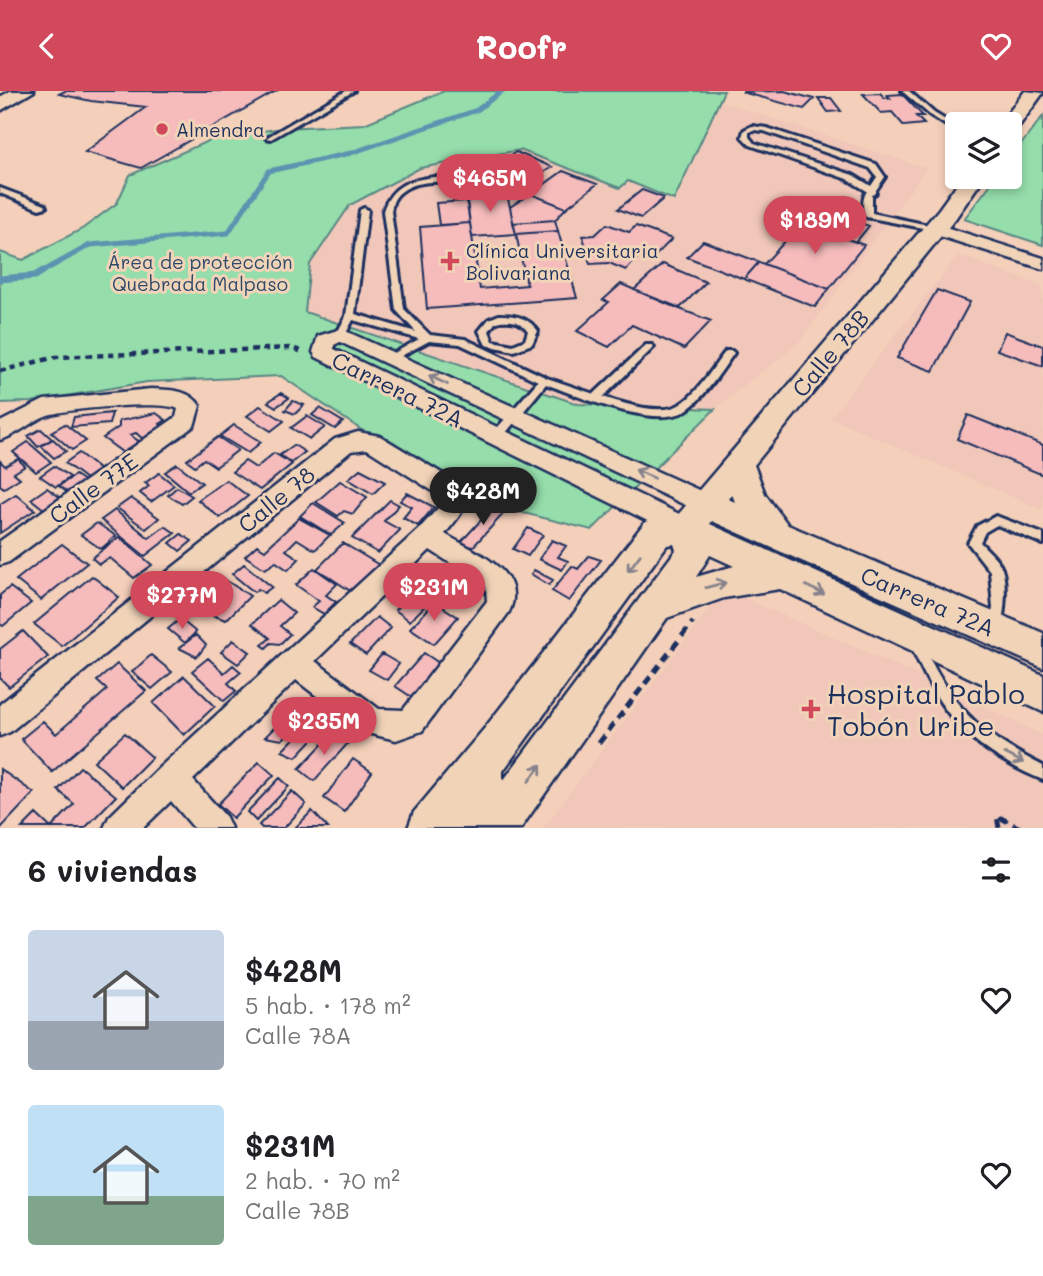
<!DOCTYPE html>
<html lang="es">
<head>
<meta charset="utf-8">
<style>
	:root { --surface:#fff; --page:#f2f2f2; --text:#202124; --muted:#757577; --accent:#d1495b }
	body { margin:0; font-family:Mali,sans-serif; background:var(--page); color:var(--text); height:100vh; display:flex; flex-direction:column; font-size:26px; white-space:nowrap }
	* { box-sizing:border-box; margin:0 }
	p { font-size:23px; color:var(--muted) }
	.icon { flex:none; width:38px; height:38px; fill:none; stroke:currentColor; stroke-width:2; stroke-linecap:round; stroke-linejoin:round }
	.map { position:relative; height:737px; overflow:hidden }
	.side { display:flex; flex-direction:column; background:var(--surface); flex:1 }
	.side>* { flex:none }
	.buttons { position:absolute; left:945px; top:21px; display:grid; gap:14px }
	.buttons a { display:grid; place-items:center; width:77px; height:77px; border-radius:7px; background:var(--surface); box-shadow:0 4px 10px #0003; font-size:35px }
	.price { position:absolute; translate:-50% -60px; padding:0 16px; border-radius:24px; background:var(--accent); color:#fff; font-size:23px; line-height:46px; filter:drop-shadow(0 2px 4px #0008) }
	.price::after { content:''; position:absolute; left:50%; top:42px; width:21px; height:16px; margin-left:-10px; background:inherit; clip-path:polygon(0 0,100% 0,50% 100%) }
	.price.selected { background:#222; color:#fff }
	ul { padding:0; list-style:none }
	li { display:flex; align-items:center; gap:21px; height:175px; padding:0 28px }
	li span { display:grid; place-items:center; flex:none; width:196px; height:140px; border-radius:7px; color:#555 }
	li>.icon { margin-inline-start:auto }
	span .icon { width:84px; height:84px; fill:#fffc; stroke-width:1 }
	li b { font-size:30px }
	h2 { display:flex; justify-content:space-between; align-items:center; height:84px; padding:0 28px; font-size:30px }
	header { display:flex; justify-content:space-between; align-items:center; height:91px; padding:0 28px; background:var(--accent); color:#fff; font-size:32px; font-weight:800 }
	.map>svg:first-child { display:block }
</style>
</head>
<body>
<header><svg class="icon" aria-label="back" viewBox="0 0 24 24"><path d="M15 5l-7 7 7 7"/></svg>Roofr<svg class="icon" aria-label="heart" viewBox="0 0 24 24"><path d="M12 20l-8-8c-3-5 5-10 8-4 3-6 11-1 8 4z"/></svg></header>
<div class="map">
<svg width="1043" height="737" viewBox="0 0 1043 737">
	<rect width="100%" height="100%" fill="#f4d0ba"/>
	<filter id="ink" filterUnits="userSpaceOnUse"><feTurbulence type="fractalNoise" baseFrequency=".0143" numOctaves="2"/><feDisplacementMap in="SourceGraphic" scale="14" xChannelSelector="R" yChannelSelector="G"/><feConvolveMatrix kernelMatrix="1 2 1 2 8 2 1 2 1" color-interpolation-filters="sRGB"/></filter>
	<g filter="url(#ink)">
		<path fill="#f1c7b9" d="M719 10 927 77 798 253 715 318 578 313 304 220 310 173 350 114 420 77 520 59 620 97 628 90 674 109Z
			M958 164 1043 195V419L830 327Z
			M724 498 934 591 1043 644V737H543Z"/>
		<path fill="#95ddab" stroke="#588684" stroke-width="2" d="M444 0H724L674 109 628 90 620 97 520 59 420 77 350 114 310 173 305 221 578 313 715 318 592 439 463 407 281 285 147 291 31 311 0 312V161L23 169 82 138 117 112 130 84 215 47 283 37 364 33Z
			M1043 25V154L964 128 996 86H1010V68Z"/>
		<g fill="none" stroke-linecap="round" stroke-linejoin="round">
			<path stroke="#5c93b0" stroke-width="5" d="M40 182 90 154 228 142 269 80 351 62 477 19 502 0"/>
			<path stroke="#5c93b0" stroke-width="7" d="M0 188 35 185 43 180"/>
		</g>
		<path fill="#f6bcbc" stroke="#1b2f5e" stroke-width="2" d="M65 0H276L141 77 85 61 146 16 91 10 59 3Z
			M784 0 814 8 804 18 742 1Z
			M880 2 885 7H890L887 4 902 3 923 25H916L924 33 904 35 892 21 881 22 863 3Z
			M818 7H831L841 20 828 21Z
			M516 61 552 76 523 95 486 80Z
			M563 80 597 93 566 117 531 103Z
			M506 99 516 143 472 146 465 101Z
			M642 99 664 107 641 127 618 118Z
			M530 103H531L566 117 555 129 513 132 510 116Z
			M467 110 470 132 439 134 436 112Z
			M815 116 869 135 856 151 802 132Z
			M555 129 558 140 516 143 513 132Z
			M470 132 480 198 527 194 516 143 558 140 577 207 427 218 420 136Z
			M802 132 864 154 829 198 764 173Z
			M607 133 629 141 636 135 672 148 651 169 639 165 626 179 609 172 590 173 583 145 595 144Z
			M703 150 759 171 744 188 687 166Z
			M759 171 764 173 829 198 815 216 744 188Z
			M663 173 706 191 680 217 634 199Z
			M621 193 672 215 711 230 684 258 632 234 609 256 577 240 609 211 603 209Z
			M937 199 970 211 933 280 897 267Z
			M1005 241 1043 255V275L997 259Z
			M281 302 289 307 276 316 268 311Z
			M293 310 304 314 295 323 285 319Z
			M260 315 284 330 271 340 247 325Z
			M320 317 343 331 335 338 312 324Z
			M112 322 109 333 71 336 74 326Z
			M156 322 166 329 160 333 164 337 144 349 136 342 130 344 143 353 126 364 103 347 119 336V330Z
			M968 324 1043 354V384L957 348Z
			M307 325 325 336 310 348 291 337Z
			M65 333 86 350 72 359 51 341Z
			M234 334 261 351 248 362 220 345Z
			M41 338 52 348 38 356 28 345Z
			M218 346 238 359 216 376 204 368 195 375 187 369Z
			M53 348 66 360 54 367 41 355Z
			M28 351 51 371 36 381 13 361Z
			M294 354 305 361 291 372 280 364Z
			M79 362 100 379 86 388 65 372Z
			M274 362 292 373 260 399 232 381 245 370 256 377Z
			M18 368 25 375 14 382 20 387 4 397 0 394V370L5 375Z
			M177 373 202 392 189 401 165 381Z
			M54 375 70 386 56 396 40 385Z
			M360 378 385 391 373 403 348 388Z
			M159 382 174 394 151 411 140 402 149 395 145 392Z
			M75 384 84 390 68 402 59 395Z
			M226 389 248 405 220 427 198 409Z
			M340 390 367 406 353 423 344 420 338 425 316 411Z
			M177 396 192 405 182 413 168 404Z
			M47 397 61 407 45 419 31 408Z
			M407 402 434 416 418 435 403 427 412 416 400 410Z
			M16 403 35 419 0 442V413Z
			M131 407 159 427 146 438 117 417Z
			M390 409 399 414 384 430 400 439 378 462 352 447Z
			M313 412 345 432 331 444 300 425Z
			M492 417 505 421 472 457 461 451Z
			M115 419 149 447 165 435 175 442 145 465 101 429Z
			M299 427 330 444 315 459 297 448 286 459 299 468 288 479 276 471 265 478 245 465 257 454 265 459Z
			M97 432 116 445 101 458 81 444Z
			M528 437 543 444 528 465 513 458Z
			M181 443 192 450 180 460 170 452Z
			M119 446 152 474 134 487 110 467 99 473 92 467Z
			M552 449 566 455 558 466 568 470 562 479 539 468Z
			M343 452 379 474 352 501 317 478Z
			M62 453 87 472 41 509 16 489Z
			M589 465 601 469 569 510 552 500 572 475 578 478Z
			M244 473 272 496 264 502 258 498 254 501 232 483Z
			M314 477 337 493 326 504 336 511 324 523 312 516 319 510 296 494Z
			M534 479 553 489 549 494 531 483Z
			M92 485 119 506 62 555 34 533Z
			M224 488 250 505 226 529 192 517Z
			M10 496 31 512 3 535 0 533V504Z
			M416 498 432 508 410 530 395 519Z
			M278 509 294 522 280 535 290 543 280 553 271 552 266 557 262 554 270 547 252 533Z
			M435 511 458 526 434 553 410 537Z
			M377 526 391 537 366 564 350 553Z
			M180 528 196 541 185 552 168 538Z
			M23 540 48 566 9 596 0 587V558Z
			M196 544 206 554 197 566 179 557Z
			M233 549 250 561 238 573 221 561Z
			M424 562 442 574 413 607 395 595Z
			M382 563 399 573 387 589 369 579Z
			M151 564 172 581 152 598 132 581Z
			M208 567 224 582 233 574 241 581 228 592 236 600 224 610 192 580Z
			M117 573 146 600 52 681 21 648 43 630 56 643 107 599 97 590Z
			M184 585 215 615 184 644 153 612Z
			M297 614 308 623 282 649 265 646Z
			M315 626 326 634 296 666 282 660Z
			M125 642 152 666 122 696 94 670Z
			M331 644 350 650 314 690 299 678Z
			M353 668 372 681 344 721 324 707Z
			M259 671 274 684 233 727 218 713Z
			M80 676 116 705 85 737H22L36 723 51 737 74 713 58 699Z
			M0 678 34 702 1 737H0Z
			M280 687 289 695 256 730 247 721Z
			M292 700 306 713 284 737H262L259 734Z
			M312 720 328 737H295Z"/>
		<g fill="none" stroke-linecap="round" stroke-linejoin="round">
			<defs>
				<path id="lane" d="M346 0H354L271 48 266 47Z
					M902 0H909L934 22 957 36V41L930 24Z
					M752 35 767 37 876 73 885 86 876 99V102L872 104V122L933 135 937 137 933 139 866 126C862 119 862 107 867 100L847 88 750 54 742 46 744 39ZM753 39 764 40 870 77 877 86 871 95 853 84 754 52 749 46V41Z
					M435 86 462 88 477 93 473 95C451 90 408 85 394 109 392 113 392 116 391 120L404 218 430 244 465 248 547 287 594 303 646 254H652L654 256 652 258 603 306C622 312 660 325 679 314 698 303 712 277 726 260H732L734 262C721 280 704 308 685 320 655 338 577 305 546 293L500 349H492L491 346 492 343 538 290 460 253 429 250 392 270 389 269 387 267 389 265 419 248 353 229 344 246 341 247 336 244 346 225 360 119 364 117 368 119 355 223 416 241 396 219 383 120C392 93 410 89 435 86Z
					M0 97 45 114 46 116 39 118 0 102Z
					M499 224C515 224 528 226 538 240L532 253 514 260 486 254 479 240 489 228ZM500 230C512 229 521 230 528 240L525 249 513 254 493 250 489 240 495 232Z
					M996 425 1043 443V453L997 434 985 441 980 451C987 459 999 468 1002 478 1007 492 1005 526 999 540L995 541 991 540 989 536 993 517 990 480 968 452 977 435Z
					M916 546 920 548C953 617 975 640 1043 675V689C1007 674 969 651 946 619 931 599 920 575 910 552L912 548Z"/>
				<path id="street" d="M933 132 1043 167V178L927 141 924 137Z
					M341 238 714 406 718 413 714 420 706 422 698 420 340 251 334 254V258L696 431 699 438 696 445 687 448 678 445 316 266 313 261 318 245Z
					M151 298C169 299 190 298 200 315L194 335 9 471 0 474V450L176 326 178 318C164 309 67 318 48 324 31 330 18 344 0 349V331L44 309Z
					M358 341 380 345 453 389C475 410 461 423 445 443 472 460 529 480 509 521L422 640 396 649 363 641 296 589 193 689 226 726 231 737H194L171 710 143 737H104L109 726 160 676 419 438 440 415 442 406 367 358 351 360 10 641 0 645V613L335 348ZM430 459 486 495 487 510 403 619 379 618 315 570Z"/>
				<path id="secondary" d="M10 0H34L0 20V6Z
					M1025 0 1043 2 1017 38 1010 40V33H1000Z
					M962 86H984L955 128 754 374 765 403 788 434 1043 542V577L712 430 710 433 1043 584V621L780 498 724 507 667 527 521 737H408L414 721 484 638 645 431 677 425 939 118ZM732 403 735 411 728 408ZM674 453 676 459 503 690V680L667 454ZM710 464 734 475 696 486Z"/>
			</defs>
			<use href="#lane" stroke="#1b2f5e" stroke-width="6"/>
			<use href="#street" stroke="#1b2f5e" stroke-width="5"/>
			<use href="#secondary" stroke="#1b2f5e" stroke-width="5"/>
			<path stroke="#1b2f5e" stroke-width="4.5" stroke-dasharray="6 5" stroke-linecap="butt" d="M0 280 56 266 293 257 302 261"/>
			<path stroke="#1b2f5e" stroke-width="5" stroke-dasharray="9 6" stroke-linecap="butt" d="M599 652 693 531
				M999 737 997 725 1020 737"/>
			<use href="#lane" fill="#f1d4b8" fill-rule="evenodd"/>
			<use href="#street" fill="#f1d4b8" fill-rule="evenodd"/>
			<use href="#secondary" fill="#f1d4b8" fill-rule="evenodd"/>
		</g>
		<defs><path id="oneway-shaft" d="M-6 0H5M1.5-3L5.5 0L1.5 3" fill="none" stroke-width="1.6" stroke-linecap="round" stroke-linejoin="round" transform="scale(1.75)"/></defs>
		<g stroke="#86828b">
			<use href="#oneway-shaft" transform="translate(438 289) rotate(-155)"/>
			<use href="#oneway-shaft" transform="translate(645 383) rotate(-156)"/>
			<use href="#oneway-shaft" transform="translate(634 472) rotate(127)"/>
			<use href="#oneway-shaft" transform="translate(716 494) rotate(-15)"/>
			<use href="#oneway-shaft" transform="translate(815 499) rotate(25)"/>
			<use href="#oneway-shaft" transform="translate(1014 667) rotate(27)"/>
			<use href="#oneway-shaft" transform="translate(535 682) rotate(-54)"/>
		</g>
	</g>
	<g fill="#d1495b" stroke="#f1d4b8" stroke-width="2.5">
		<circle cx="162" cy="38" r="7"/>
		<path d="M446.5 159.5h7v7h7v7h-7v7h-7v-7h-7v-7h7z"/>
		<path d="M807.5 607.5h7v7h7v7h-7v7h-7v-7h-7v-7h7z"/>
	</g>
	<g text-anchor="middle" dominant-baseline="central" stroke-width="6" stroke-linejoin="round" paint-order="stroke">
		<g font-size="19" fill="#1b2f5e" stroke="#f1d4b8" text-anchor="start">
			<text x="176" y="38">Almendra</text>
			<text x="466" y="159">Clínica Universitaria<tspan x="466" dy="22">Bolivariana</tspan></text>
		</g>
		<g font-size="19" fill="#2d496a" stroke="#f1d4b8">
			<text x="200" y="170">Área de protección<tspan x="200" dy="22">Quebrada Malpaso</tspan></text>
		</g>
		<g font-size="23" fill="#1b2f5e" stroke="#f1d4b8">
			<text transform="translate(830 262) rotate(-50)">Calle 78B</text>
			<text transform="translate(398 298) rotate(26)">Carrera 72A</text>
			<text transform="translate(93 397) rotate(-36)">Calle 77E</text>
			<text transform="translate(276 408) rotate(-39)">Calle 78</text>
			<text transform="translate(928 510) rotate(23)">Carrera 72A</text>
		</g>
		<g font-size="28" fill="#1b2f5e" stroke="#f1d4b8" text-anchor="start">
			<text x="827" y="602">Hospital Pablo<tspan x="827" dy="32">Tobón Uribe</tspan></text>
		</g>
	</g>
</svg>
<div class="buttons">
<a><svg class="icon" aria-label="layers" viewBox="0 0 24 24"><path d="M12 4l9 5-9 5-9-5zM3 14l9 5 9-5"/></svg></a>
</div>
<b class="price" style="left:490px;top:123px">$465M</b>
<b class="price" style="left:815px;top:165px">$189M</b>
<b class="price selected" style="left:483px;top:436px">$428M</b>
<b class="price" style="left:434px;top:532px">$231M</b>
<b class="price" style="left:182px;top:540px">$277M</b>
<b class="price" style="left:324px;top:666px">$235M</b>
</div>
<section class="side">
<h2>6 viviendas<svg class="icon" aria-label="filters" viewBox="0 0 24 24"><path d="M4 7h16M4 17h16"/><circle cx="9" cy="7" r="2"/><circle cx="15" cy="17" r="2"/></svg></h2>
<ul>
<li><span style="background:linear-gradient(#c9d6e8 65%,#9aa5b1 0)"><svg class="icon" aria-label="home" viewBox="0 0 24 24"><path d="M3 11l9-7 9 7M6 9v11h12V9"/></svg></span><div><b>$428M</b><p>5 hab. · 178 m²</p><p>Calle 78A</p></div><svg class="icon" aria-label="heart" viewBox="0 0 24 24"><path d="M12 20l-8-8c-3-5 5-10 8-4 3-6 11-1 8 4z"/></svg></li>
<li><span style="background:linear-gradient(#bfe0f5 65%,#7fa58c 0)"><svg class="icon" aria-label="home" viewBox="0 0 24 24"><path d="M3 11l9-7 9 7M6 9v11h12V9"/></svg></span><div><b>$231M</b><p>2 hab. · 70 m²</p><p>Calle 78B</p></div><svg class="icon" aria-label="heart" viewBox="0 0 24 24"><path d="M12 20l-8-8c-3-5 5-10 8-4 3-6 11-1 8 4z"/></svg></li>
</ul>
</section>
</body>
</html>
